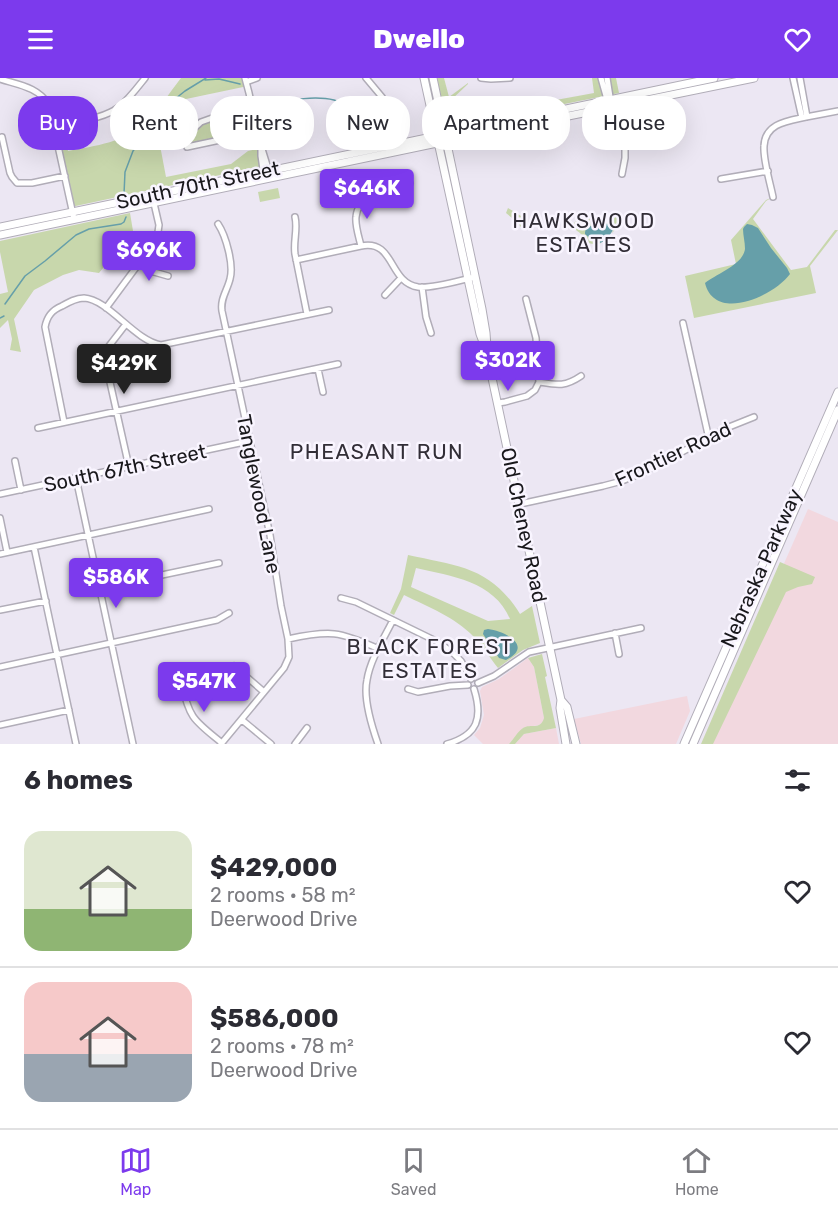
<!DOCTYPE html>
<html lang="en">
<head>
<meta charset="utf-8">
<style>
	:root { --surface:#fff; --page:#f7f7f7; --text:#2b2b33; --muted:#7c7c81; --line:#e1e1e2; --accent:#7c3aed }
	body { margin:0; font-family:Rubik,sans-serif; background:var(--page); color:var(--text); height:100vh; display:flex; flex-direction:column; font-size:22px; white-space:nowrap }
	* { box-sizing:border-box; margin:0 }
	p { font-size:20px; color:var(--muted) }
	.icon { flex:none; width:33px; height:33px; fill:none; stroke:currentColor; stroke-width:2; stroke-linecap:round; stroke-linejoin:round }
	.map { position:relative; height:666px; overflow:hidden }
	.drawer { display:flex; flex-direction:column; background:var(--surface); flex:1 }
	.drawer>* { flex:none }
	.top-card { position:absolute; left:18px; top:18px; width:802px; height:54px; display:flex; gap:12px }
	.price { position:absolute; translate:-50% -51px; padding:0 14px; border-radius:6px; background:var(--accent); color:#fff; font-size:20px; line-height:39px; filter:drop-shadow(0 2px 3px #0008) }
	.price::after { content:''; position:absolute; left:50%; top:36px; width:18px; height:14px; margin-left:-9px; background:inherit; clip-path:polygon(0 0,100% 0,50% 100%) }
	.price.current { background:#222; color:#fff }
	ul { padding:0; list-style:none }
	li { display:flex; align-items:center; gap:18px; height:150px; padding:0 24px }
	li+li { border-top:2px solid var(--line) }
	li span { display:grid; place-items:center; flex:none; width:168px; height:120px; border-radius:18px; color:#555 }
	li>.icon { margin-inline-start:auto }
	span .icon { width:72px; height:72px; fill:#fffc; stroke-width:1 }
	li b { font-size:26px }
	h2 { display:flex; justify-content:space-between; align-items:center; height:72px; padding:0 24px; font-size:26px }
	.chip { padding:0 21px; border-radius:24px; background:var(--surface); box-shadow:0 6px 24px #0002; font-size:21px; line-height:54px }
	.chip.current { background:var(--accent); color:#fff }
	header { display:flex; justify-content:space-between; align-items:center; height:78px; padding:0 24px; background:var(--accent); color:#fff; font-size:27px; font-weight:800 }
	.menu { display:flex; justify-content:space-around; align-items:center; height:84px; border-top:2px solid var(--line); background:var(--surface); font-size:16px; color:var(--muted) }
	.menu a { display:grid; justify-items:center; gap:3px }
	.menu .current { color:var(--accent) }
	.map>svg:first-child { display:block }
</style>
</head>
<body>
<header><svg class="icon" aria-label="menu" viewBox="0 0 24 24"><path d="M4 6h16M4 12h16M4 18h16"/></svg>Dwello<svg class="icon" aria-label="heart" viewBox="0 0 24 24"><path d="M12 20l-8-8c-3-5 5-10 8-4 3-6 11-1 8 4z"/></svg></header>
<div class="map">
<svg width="838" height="666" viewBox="0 0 838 666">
	<rect width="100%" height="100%" fill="#ece7f3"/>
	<path fill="#f2d8df" d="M808 431 838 444V666H708L724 622Z
		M528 580 534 589 544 640 543 644 539 647 523 650 509 666H483L474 657 480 650 484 637 480 613 482 609 499 601Z
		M687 618 690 633 676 666H581L574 641Z
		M556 650 559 666H515L524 656Z"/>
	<path fill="#c8d7ac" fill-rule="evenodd" d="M181 0H245L248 8 186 21 168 39 161 52 159 62 166 99 231 86 248 73 261 70 262 88 71 129 55 48 63 46 68 73C95 68 126 64 146 44 159 31 170 14 181 0Z
		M437 0H444L449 19 468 5V6L449 24 453 41 594 15 592 0H616L619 15 510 37H503L461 46 446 41Z
		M240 38 243 49 223 61 187 69 186 63 201 44Z
		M278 110 280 120 260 124 258 114Z
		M773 119 766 123 753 141 791 192 807 189 835 152H838L810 188 816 215 694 240 685 198 736 186 731 162 766 122Z
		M508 130 521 138 528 141 527 151 523 152 518 145 506 135Z
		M130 135 133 153 99 195 79 192 63 197 34 212 14 241 21 274 10 272 12 261 8 242 0 250V216L8 214 0 174V163Z
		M614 138H623L624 142 612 155 613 152 604 145 588 149V158L595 166 601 165 598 167 588 165C586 162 584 158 581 156 577 152 573 152 574 145 582 138 602 140 614 138Z
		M408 477C458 488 491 489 520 536L532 528 540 565 523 572 498 590C490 580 483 568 474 559 455 539 428 529 404 517L394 537 390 535 401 511ZM416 490C451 498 494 503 510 541L488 543 411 509Z
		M780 484 815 499 812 506 798 509 786 514 713 666H701Z
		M542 576 547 598 545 599 556 650 524 656 515 666H509C513 662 518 653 523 650 531 645 540 653 544 640L534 589 528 580Z"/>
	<path fill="#669fa9" d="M604 145 613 147V152C609 159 604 165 596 166L585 156C585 146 596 147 604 145Z
		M747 146 752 147 758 150 771 170 787 190 790 196C774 218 715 245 705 205 716 196 743 187 745 171 745 164 743 157 743 151L744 149Z
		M488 551C505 553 534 568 506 582L499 580 483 556 484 552Z"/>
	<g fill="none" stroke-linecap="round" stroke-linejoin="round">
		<path stroke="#669fa9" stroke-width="1.5" d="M205 2 219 1 240 6
			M259 29C279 23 329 13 346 28 354 36 357 48 369 49
			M124 116 125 94 133 73 175 21 185 13 206 0
			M5 226 25 198 45 183 76 157 89 151 121 146 124 144 126 139
			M0 240 4 238"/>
		<defs>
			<path id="minor" d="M245 0 249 15 261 70V78L264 98
				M366 0 382 19
				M481 0 491 1 510 0
				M601 0 608 25
				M607 0 614 44 625 70V80L622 96
				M793 0 802 40
				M800 0 807 39
				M0 1C19 7 38 9 49 27L74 141
				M246 4 257 0
				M55 48C75 43 102 42 119 29 129 21 137 10 145 0
				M243 49 240 38 224 41 215 39 201 44 187 57 186 63 187 69 220 62 236 51 256 47
				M2 59 10 95 12 99 17 105H32L65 98
				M262 71 270 97
				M721 101 768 93
				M773 119C770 104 763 82 764 68 765 45 788 43 806 39 817 37 827 35 838 33
				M295 139C298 151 293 164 295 176L307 236
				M218 146C226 158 234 187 230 201 227 213 220 221 222 233L270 457 281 528 288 561 289 579 284 590 221 666
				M361 168C359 159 355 148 356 139 358 114 391 111 410 105
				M296 182 361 168C395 161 388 204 418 209 432 211 461 202 475 199
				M141 184 154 194 168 198
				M422 209 426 239 431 255
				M385 217 401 200
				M106 230 157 161 159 147 153 121
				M683 245 709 361
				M126 246 109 268 105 282 129 389
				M318 291 323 314
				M539 304C557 307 565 309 581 298
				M498 325 505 324 527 318 535 312 539 304 536 260 526 221
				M64 344 45 249C47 238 52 232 62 228 69 224 76 220 84 220 108 221 135 263 161 267L329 232
				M38 350 338 286
				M15 383 21 412
				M76 400 133 666
				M0 416 249 363
				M520 426 603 408 622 403 646 393 729 349 754 339
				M0 440 7 474
				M34 469 76 666
				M0 476 209 431
				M100 510 219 485
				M341 520 356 524 438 564 453 575 461 583 471 601
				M0 532 46 523
				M615 555 619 576
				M288 561C330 552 339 553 379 571
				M234 588 264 614
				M0 589 217 542 229 535
				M478 605 494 598 529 574 641 550
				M182 606C189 641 195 643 222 665
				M408 611 418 614 450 608 468 607
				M242 642 271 666
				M0 647 69 632
				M295 666 307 650
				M378 666C372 649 363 620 367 602 370 582 384 560 393 542
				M447 666C478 657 483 640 474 611"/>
			<path id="major" d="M424 0 480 256 486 272 561 622 560 630 566 666
				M433 0 482 231 486 255 487 269
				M0 149 714 0
				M0 157 437 65 754 0
				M561 622 567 629 576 666
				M684 666 838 314
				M693 666 838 332"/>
		</defs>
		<use href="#minor" stroke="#b1adb8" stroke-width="8"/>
		<use href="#major" stroke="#b1adb8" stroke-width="9"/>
		<use href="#minor" stroke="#fff" stroke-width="5"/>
		<use href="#major" stroke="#fff" stroke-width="7"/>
	</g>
	<g text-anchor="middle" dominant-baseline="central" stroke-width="5" stroke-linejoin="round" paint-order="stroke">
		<g font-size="20" fill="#19181c" stroke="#f9f5ff">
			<text transform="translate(198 107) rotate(-12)">South 70th Street</text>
			<text transform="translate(673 376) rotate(-25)">Frontier Road</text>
			<text transform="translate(125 390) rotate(-12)">South 67th Street</text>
			<text transform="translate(259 416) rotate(79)">Tanglewood Lane</text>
			<text transform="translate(524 447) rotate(78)">Old Cheney Road</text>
			<text transform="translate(761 490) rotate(-66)">Nebraska Parkway</text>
		</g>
		<g font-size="21" letter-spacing="1.5" fill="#322e37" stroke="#f9f5ff">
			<text x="584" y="142">HAWKSWOOD<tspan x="584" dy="24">ESTATES</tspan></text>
			<text x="377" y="373">PHEASANT RUN</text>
			<text x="430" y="568">BLACK FOREST<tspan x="430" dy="24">ESTATES</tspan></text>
		</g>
	</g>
</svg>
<b class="price" style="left:367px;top:142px">$646K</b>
<b class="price" style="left:149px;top:204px">$696K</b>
<b class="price" style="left:508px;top:314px">$302K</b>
<b class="price current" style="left:124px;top:317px">$429K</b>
<b class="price" style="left:116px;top:531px">$586K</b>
<b class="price" style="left:204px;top:635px">$547K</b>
<div class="top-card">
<a class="chip current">Buy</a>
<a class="chip">Rent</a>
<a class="chip">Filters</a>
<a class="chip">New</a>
<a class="chip">Apartment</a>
<a class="chip">House</a>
</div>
</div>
<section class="drawer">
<h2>6 homes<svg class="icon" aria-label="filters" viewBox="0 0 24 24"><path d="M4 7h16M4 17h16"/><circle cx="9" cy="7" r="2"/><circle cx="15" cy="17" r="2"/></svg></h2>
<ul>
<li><span style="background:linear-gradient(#dfe7d0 65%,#8fb573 0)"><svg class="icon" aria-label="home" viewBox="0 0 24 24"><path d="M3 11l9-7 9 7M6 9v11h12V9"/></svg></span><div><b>$429,000</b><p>2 rooms · 58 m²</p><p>Deerwood Drive</p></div><svg class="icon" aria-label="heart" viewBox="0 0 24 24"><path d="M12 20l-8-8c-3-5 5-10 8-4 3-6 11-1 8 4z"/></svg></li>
<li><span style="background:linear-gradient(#f6c9c9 60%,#9aa5b1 0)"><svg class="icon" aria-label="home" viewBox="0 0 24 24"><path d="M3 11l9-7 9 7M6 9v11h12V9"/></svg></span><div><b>$586,000</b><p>2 rooms · 78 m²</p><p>Deerwood Drive</p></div><svg class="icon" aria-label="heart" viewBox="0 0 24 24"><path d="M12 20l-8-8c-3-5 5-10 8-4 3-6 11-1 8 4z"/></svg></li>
</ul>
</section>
<nav class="menu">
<a class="current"><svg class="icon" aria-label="map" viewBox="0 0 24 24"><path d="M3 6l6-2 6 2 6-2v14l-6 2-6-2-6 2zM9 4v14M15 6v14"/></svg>Map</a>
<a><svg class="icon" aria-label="saved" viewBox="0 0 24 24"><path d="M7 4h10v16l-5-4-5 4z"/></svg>Saved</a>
<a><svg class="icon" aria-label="home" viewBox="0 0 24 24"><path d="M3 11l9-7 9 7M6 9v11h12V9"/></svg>Home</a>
</nav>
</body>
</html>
